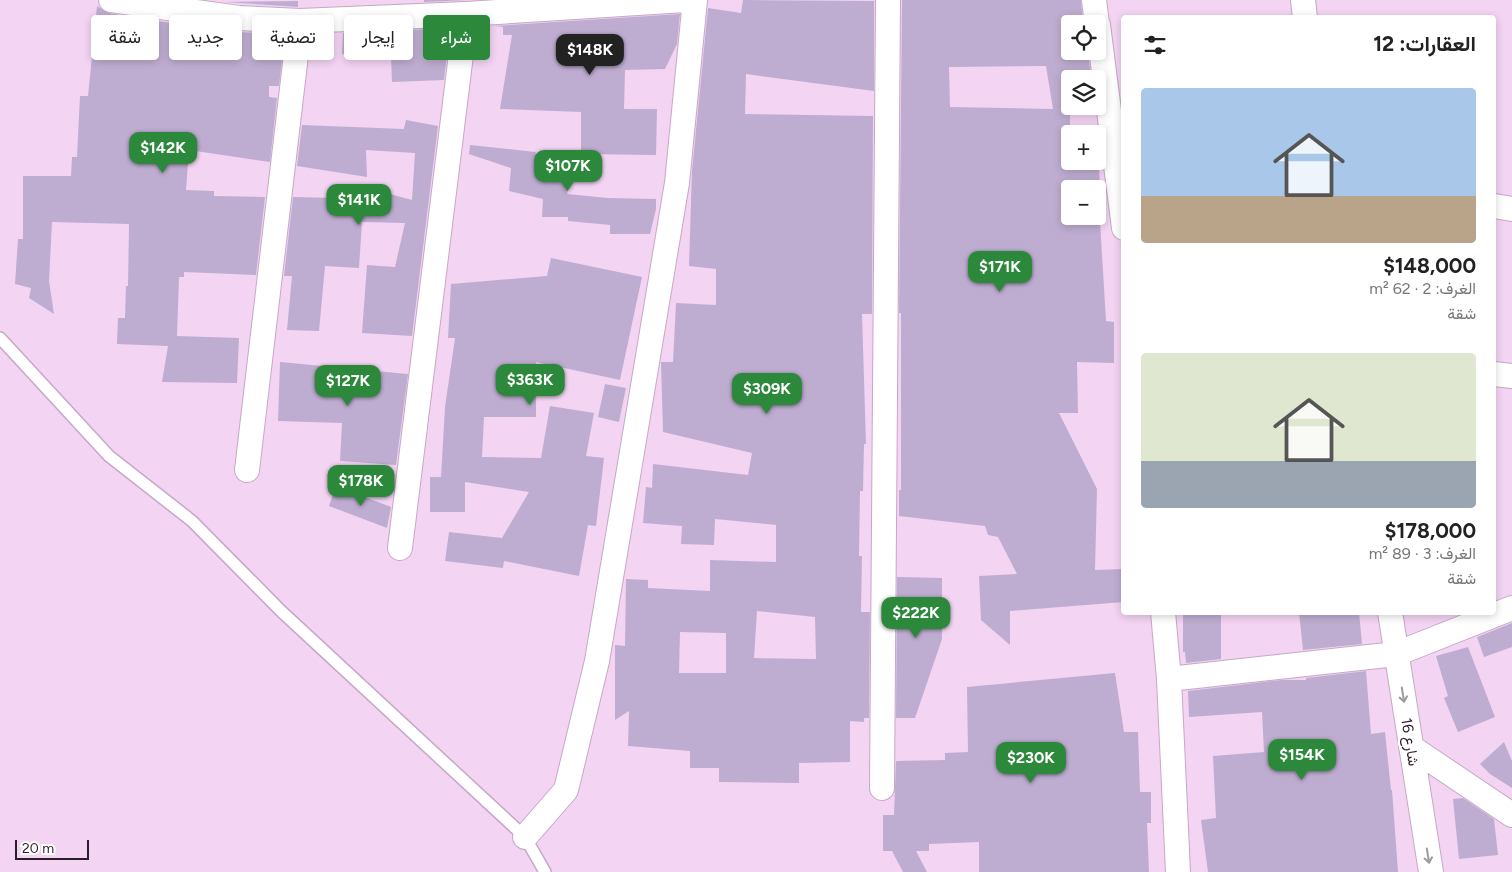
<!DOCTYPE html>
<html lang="ar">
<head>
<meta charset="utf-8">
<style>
	:root { --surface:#fff; --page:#f6f6f6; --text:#222; --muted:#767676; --accent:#2c893b }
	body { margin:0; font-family:Figtree,Vazirmatn,sans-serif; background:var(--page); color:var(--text); direction:rtl; height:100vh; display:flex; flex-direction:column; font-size:19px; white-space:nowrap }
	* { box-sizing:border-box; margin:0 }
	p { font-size:16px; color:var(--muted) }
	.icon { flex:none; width:28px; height:28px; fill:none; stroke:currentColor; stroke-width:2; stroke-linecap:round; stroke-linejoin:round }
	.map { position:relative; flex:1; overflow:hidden; direction:ltr }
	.drawer { position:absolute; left:1121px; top:15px; width:375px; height:600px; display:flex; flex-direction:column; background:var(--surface); border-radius:5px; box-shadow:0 2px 8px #0003; direction:rtl }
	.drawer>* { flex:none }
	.hud { position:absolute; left:15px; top:15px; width:475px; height:45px; direction:rtl; display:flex; gap:10px }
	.controls { position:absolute; left:1061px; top:15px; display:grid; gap:10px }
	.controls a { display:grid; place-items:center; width:45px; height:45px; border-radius:5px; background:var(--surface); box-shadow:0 2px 8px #0003; font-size:25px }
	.scale { position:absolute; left:15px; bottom:12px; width:74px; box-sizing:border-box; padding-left:5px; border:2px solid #291e29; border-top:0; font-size:14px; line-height:18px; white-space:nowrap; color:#291e29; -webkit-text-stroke:4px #fff; paint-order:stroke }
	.price { position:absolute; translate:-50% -42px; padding:0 11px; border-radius:10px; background:var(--accent); color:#fff; font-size:16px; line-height:32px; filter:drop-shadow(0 1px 2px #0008) }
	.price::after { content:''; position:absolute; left:50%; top:30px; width:15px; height:11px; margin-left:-8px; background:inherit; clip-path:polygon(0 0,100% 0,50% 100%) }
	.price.on { background:#222; color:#fff }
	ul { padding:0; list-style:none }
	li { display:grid; align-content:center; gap:10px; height:265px; padding:0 20px }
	li span { display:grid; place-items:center; height:155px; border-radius:5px; color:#555 }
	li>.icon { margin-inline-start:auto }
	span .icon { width:90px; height:90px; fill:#fffc; stroke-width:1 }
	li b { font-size:21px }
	h2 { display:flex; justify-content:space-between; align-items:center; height:60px; padding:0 20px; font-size:21px }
	.pill { padding:0 18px; border-radius:5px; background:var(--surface); box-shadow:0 2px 8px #0003; font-size:18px; line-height:45px }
	.pill.on { background:var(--accent); color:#fff }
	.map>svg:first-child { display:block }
</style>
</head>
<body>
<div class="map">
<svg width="1512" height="872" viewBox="0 0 1512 872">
	<rect width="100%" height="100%" fill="#f3d4f3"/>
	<path fill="#beadd1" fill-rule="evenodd" d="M424 0H469L424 2Z
		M743 0 874 1V91L746 74 745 114 873 116 872 314H862L866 444H864L863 491H860L859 556H862L861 612H870L869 718H864V722L850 721V762L799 763V783L719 782V768H690V751L628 746 629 711 615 720V645L625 646 626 579 648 580V588L710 591V560L776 562V525L715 519 714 545 681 544 682 526 643 523 646 487 652 488 653 464 748 475 752 453 663 432 661 362H673L676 303 716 305V269L689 266 692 171 708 8 741 13ZM757 611 815 617 816 659 754 658ZM680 632 726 633V673H679Z
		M902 0H1081L1083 24H1070V51H1088L1091 79H1070V129H1092V134H1070V161H1093V167H1099L1100 188H1098L1106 321 1114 322V363L1077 362 1078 413H1059L1097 489 1095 570 1124 569V602L1010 611V645L981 620 979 576 1017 574 998 537 988 535 985 526 899 516V490H901V313H899ZM1046 66 1053 109 950 107 949 67ZM1070 189H1098V216H1070Z
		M298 1V7L225 2Z
		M97 6 109 13 135 18 237 32 285 34 279 86H269V97L277 98 270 162 189 150 186 190 214 191V196L265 197 256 275 184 272V277H179L177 336 239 338 237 383 162 382 168 346 117 344 118 318H125L126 286H128L129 224 52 222 49 281 54 314 29 298 31 288 15 284 18 239H23V176H71L72 157H77L80 96H88Z
		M680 14 677 44 665 69 625 70 624 109H657L656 155 581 154V112L500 109 512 35H503V27L494 26Z
		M490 26 488 35H477L478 27Z
		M450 28 444 80 392 82 391 56 342 54 343 33Z
		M406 120 438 126 412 336 362 333 367 265 395 267 405 223 362 222 359 268 325 266 319 331 287 330 292 276H284L293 197 381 199 382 192 412 200 415 153 366 150 367 177 297 166 302 125 404 129Z
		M470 145 536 152 535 154 575 157 567 194 608 198 656 199V209L650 234H610V225L568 221V217H542L543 199 509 191 511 168 469 154Z
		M551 258 642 277 620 380 536 362V417H484L482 457 541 458 550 406 594 413 586 456 604 458 596 526 588 525 579 576 504 561 503 568 445 561 449 532 502 538 529 492 465 482V512H430V477H441L445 407 455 338H448L451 284 547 276Z
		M280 362 408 374 396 465 340 461 342 423 278 421Z
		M605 384 626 388 619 422 598 417Z
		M336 486 391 507 387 528 329 506Z
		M897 577 942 578V639L915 718H896Z
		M1183 612H1221V659L1186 663 1185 652H1183Z
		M1299 612H1359L1362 644 1303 650Z
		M1512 623V647L1484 657 1477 637Z
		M1468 647 1495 717 1458 732 1444 698 1448 696 1436 656Z
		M1366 671 1371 734 1385 732 1391 790H1392L1398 872H1208L1201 820 1216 818 1213 756 1264 752 1262 712 1189 717 1188 691 1281 680H1306V678Z
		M1115 673 1124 732H1138L1140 792H1151V823H1147L1149 872H979V842L929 844V851H916L927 872H903L892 851H883V815H894L896 761 945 760V753L968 752 967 687Z
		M1504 742 1512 761V788L1490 774 1480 764Z
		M1463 798 1494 819 1498 855 1459 859 1453 799Z"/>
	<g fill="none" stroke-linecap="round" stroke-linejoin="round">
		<defs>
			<path id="service" d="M0 338 109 456 192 521 281 611 525 837 545 872"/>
			<path id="minor" d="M111 0 239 18 300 21 466 14 685 0
				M1094 0 1097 24
				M1303 0 1305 18
				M1098 25 1124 228
				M1494 206 1512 209
				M1494 374 1512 376
				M247 470 300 21
				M400 548 466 14
				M1163 612 1169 679 1178 872
				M1390 612 1431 872
				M1169 679 1396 654 1512 608
				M1411 747 1512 815
				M882 788 888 0
				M525 837 566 790 597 661 677 183 695 0"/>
		</defs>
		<use href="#service" stroke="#c6a8c6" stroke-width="14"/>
		<use href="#minor" stroke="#c6a8c6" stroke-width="26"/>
		<use href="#service" stroke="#fff" stroke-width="11"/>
		<use href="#minor" stroke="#fff" stroke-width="24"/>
	</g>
	<defs><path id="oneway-shaft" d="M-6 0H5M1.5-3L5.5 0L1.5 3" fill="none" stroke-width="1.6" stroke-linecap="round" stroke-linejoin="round" transform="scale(1.25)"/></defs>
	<g stroke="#9f9a9f">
		<use href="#oneway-shaft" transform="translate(1403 695) rotate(81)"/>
		<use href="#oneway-shaft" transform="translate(1428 856) rotate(81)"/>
	</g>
	<g text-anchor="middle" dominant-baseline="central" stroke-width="4.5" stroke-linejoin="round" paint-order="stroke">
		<g font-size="15" fill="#291e29" stroke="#fff">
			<text transform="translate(1410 742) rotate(81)">شارع 16</text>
		</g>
	</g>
</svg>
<div class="controls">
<a><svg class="icon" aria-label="locate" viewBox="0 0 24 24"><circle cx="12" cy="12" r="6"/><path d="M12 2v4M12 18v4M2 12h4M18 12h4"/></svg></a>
<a><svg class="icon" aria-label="layers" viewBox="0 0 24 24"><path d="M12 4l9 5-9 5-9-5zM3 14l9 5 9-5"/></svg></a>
<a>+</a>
<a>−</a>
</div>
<div class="scale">20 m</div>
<b class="price on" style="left:590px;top:76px">$148K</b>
<b class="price" style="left:163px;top:174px">$142K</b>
<b class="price" style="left:568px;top:192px">$107K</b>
<b class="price" style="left:359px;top:226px">$141K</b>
<b class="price" style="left:1000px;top:293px">$171K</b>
<b class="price" style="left:530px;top:406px">$363K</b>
<b class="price" style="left:348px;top:407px">$127K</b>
<b class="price" style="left:767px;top:415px">$309K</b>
<b class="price" style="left:361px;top:507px">$178K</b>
<b class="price" style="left:916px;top:639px">$222K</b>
<b class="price" style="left:1302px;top:781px">$154K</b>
<b class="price" style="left:1031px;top:784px">$230K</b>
<div class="hud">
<a class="pill on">شراء</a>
<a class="pill">إيجار</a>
<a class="pill">تصفية</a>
<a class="pill">جديد</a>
<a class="pill">شقة</a>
</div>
<section class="drawer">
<h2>العقارات: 12<svg class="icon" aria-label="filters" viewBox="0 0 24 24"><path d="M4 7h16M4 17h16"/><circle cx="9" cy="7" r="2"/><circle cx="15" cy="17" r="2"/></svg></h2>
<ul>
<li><span style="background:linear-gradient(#a9c7e8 70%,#b9a48a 0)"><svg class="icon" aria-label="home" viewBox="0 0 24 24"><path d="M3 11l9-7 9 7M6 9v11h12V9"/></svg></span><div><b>$148,000</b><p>الغرف: 2 · 62 m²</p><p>شقة</p></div></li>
<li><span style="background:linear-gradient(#dfe7d0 70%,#9aa5b1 0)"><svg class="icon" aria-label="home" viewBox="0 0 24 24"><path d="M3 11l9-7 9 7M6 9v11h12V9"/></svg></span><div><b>$178,000</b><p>الغرف: 3 · 89 m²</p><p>شقة</p></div></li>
</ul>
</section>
</div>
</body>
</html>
